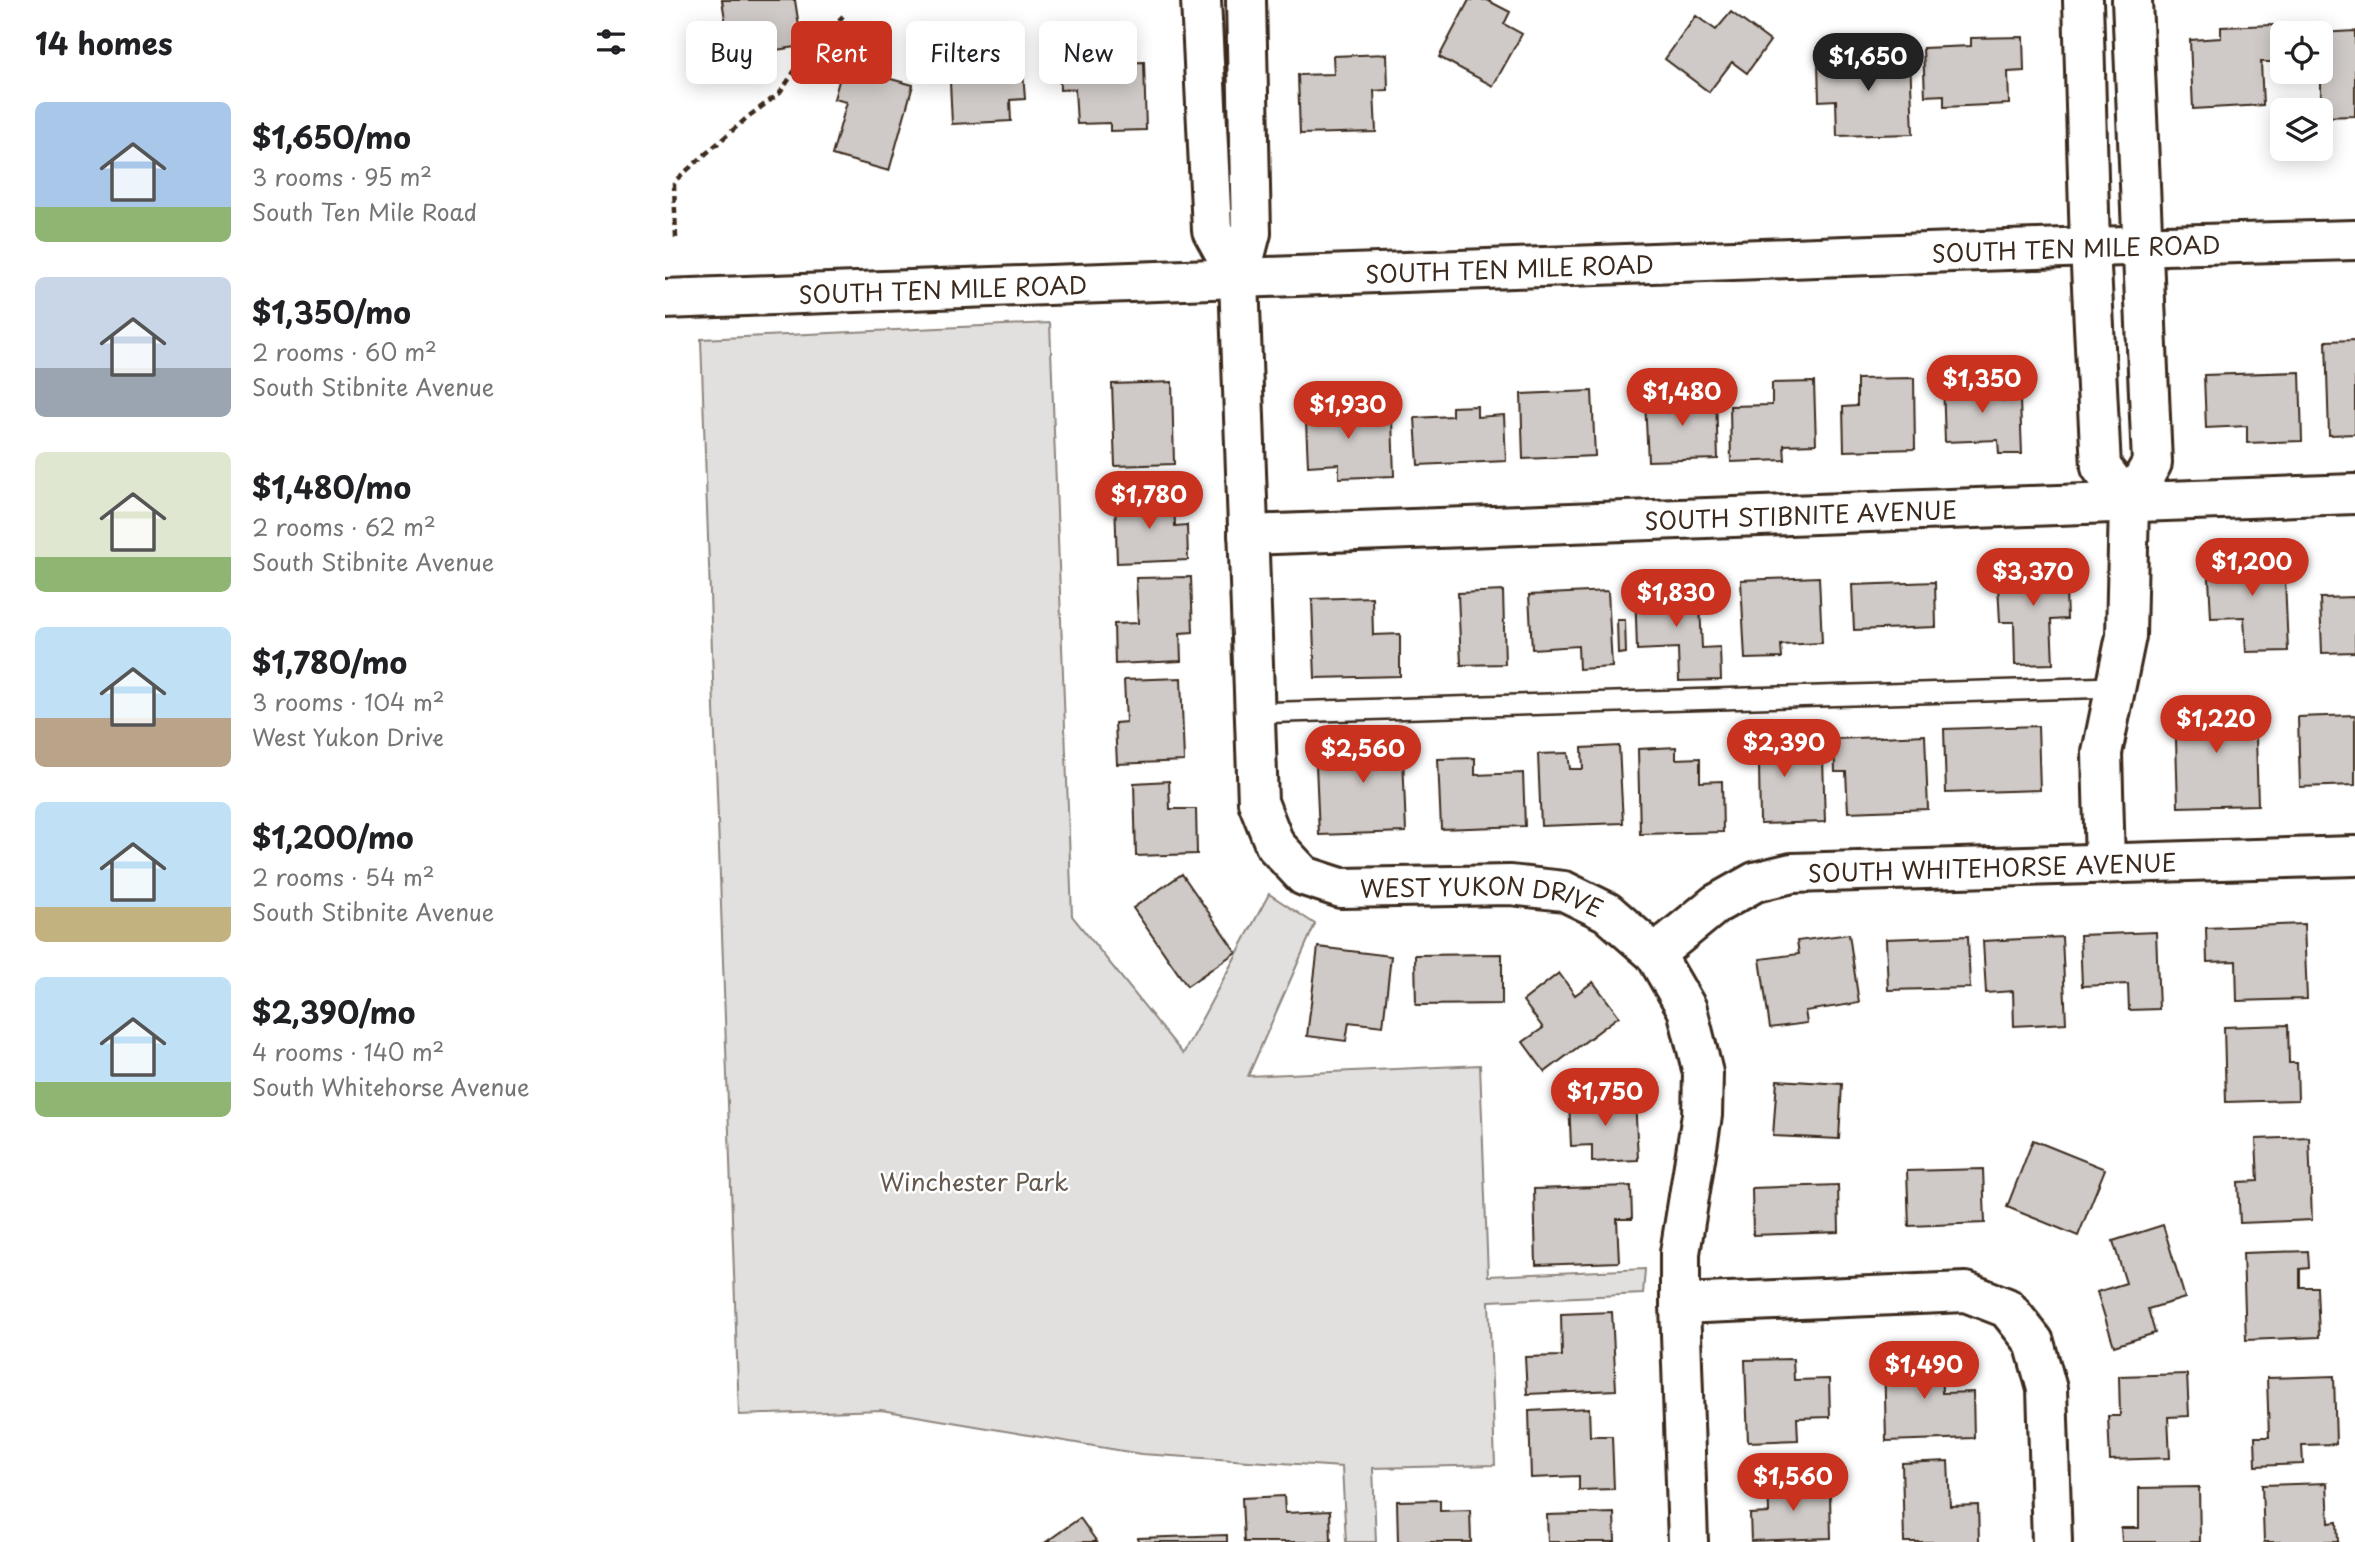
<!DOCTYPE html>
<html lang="en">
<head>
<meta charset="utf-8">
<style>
	:root { --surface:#fff; --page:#f6f6f6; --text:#202124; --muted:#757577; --accent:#c8321e }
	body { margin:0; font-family:"Playpen Sans",sans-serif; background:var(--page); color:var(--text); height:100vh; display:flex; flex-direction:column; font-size:26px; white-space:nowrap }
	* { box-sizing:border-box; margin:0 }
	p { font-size:23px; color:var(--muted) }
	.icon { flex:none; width:38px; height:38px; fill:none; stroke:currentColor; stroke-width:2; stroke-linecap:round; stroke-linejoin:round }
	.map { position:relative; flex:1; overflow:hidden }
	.drawer { display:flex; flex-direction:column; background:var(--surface); width:665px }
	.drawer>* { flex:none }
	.hud { position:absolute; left:21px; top:21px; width:665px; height:63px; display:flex; gap:14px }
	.tools { position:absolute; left:1605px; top:21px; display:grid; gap:14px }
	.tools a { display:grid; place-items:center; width:63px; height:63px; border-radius:10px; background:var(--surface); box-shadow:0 4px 18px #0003; font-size:35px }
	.price { position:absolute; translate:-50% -60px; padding:0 16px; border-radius:24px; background:var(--accent); color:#fff; font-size:23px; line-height:46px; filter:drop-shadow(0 2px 4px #0008) }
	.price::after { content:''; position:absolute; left:50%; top:42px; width:21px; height:16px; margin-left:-10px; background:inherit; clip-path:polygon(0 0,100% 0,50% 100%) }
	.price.active { background:#222; color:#fff }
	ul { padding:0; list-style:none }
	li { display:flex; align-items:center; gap:21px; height:175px; padding:0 35px }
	li span { display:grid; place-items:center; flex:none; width:196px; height:140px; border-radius:10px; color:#555 }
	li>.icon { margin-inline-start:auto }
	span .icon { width:84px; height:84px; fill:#fffc; stroke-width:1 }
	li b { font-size:30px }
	h2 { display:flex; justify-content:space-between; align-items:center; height:84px; padding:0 35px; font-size:30px }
	.tag { padding:0 24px; border-radius:10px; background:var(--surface); box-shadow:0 4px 18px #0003; font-size:24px; line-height:63px }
	.tag.active { background:var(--accent); color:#fff }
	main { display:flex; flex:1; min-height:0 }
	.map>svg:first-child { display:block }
</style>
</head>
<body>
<main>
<section class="drawer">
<h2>14 homes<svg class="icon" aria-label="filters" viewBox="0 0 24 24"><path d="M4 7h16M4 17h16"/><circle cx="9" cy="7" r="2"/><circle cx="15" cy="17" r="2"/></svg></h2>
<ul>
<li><span style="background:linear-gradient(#a9c7e8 75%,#8fb573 0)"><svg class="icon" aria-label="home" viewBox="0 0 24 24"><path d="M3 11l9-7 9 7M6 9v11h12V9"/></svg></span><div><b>$1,650/mo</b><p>3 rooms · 95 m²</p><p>South Ten Mile Road</p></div></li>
<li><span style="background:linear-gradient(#c9d6e8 65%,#9aa5b1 0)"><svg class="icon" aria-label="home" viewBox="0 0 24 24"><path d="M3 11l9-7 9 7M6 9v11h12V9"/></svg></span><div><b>$1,350/mo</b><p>2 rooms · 60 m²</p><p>South Stibnite Avenue</p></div></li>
<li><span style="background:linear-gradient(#dfe7d0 75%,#8fb573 0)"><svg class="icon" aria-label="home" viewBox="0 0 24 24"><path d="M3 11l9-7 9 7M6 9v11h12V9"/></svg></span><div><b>$1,480/mo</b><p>2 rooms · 62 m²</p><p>South Stibnite Avenue</p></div></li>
<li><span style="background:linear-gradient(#bfe0f5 65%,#b9a48a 0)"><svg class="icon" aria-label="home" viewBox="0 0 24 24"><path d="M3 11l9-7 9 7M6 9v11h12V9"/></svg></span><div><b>$1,780/mo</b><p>3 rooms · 104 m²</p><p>West Yukon Drive</p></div></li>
<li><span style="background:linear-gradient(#bfe0f5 75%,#c2b280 0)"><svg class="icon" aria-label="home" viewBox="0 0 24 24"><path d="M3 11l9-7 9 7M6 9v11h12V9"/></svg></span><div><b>$1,200/mo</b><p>2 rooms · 54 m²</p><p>South Stibnite Avenue</p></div></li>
<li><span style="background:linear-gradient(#bfe0f5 75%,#8fb573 0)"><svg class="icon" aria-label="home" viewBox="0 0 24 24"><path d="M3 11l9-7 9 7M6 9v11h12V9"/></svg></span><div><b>$2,390/mo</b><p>4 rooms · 140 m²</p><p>South Whitehorse Avenue</p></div></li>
</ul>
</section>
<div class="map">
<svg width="1690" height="1542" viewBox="0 0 1690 1542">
	<rect width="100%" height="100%" fill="#fff"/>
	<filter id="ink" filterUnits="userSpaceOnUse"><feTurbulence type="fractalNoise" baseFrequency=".0143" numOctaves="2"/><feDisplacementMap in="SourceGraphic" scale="14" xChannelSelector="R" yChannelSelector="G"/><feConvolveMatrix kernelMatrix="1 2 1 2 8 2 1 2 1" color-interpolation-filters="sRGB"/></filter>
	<g filter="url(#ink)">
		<path fill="#e2e0de" stroke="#8e857e" stroke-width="2" d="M385 323 407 916 518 1054 604 894 650 924 583 1076 815 1065 823 1276 980 1269 978 1294 824 1301 830 1465 708 1468 711 1542H681L677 1467 476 1454 216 1410 74 1415 36 339Z"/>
		<path fill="#cfcac7" stroke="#3b2a1e" stroke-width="2" d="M57 0H130L137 46 66 57Z
			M804 0H822L845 12 839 24 857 34 828 86 774 57Z
			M1066 12 1105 41 1082 73 1067 62 1044 92 1000 59 1031 16 1051 30Z
			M1608 25 1610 62H1596L1598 105 1528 109 1525 40 1556 38V27Z
			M1690 31V116L1656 117V33H1653Z
			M1358 37 1359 71 1343 72 1344 104 1279 107V95L1260 96 1258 48 1306 46V38Z
			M1201 47V58L1245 57 1248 134 1172 136 1171 100 1154 101 1153 62 1169 61V48Z
			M440 50 441 63 479 62 481 130 445 131V123L412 124 410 89 395 90 394 52Z
			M722 54 723 90 709 91 711 132 635 134 633 75 669 74 668 56Z
			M357 57 360 99 345 100 346 121 287 124 284 61Z
			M178 66 248 85 224 171 167 155 182 102 169 99Z
			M1690 340V434L1664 435 1661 341Z
			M1635 372 1637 441 1582 443V426L1541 428 1539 375Z
			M1249 378 1250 449 1179 451 1178 407 1192 406V379Z
			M1338 380V401L1355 400 1357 454H1334L1333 440 1280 442 1278 382Z
			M507 382 509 464 450 466 447 384Z
			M1149 382 1151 444 1119 445 1120 460 1066 462 1065 406 1107 405V383Z
			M927 391 930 456 858 459 856 394Z
			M1002 391H1027V399L1051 398 1053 459 983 461 980 401 1003 400Z
			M681 398 683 421 727 419 729 476 674 478V464L643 466 640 400Z
			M812 406V417L839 415 841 461 753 465 750 418 787 416V407Z
			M509 497 510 526 522 525 523 560 452 563 450 499Z
			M1619 555 1623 651 1581 652 1579 617 1546 618 1543 558Z
			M1400 564 1402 619 1386 620 1388 664 1350 665 1349 622H1335L1332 567Z
			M526 577 528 632 515 633 516 661 450 664 449 624 473 623 471 578Z
			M1154 577 1157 643 1116 645 1117 658 1080 659 1076 580Z
			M1270 582 1271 627 1189 630 1187 585Z
			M1034 584 1037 648 1055 647 1056 680 1014 681 1013 648 972 650 970 586Z
			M838 591 840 664 796 665 793 593Z
			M943 591 947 667 914 669 913 646 867 649 864 595Z
			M707 597 708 635 735 634V676L650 678 647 599Z
			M1690 597V652L1657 653 1655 598Z
			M952 620H960L961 653 953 654Z
			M516 678 519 761 452 764 450 723 461 722 459 680Z
			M1590 704 1593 805 1513 807 1510 706Z
			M1690 715V785L1635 787 1633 717Z
			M1115 722 1116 760 1158 759 1160 822 1095 824 1094 764H1080L1079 723Z
			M1373 726 1375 790 1281 793 1279 729Z
			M737 731 741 832 654 835 651 764 668 763 667 733Z
			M1260 735 1263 809 1183 812 1181 772H1170L1169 739Z
			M954 746 958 823 876 826 873 754 903 753 905 769H918L917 748Z
			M1011 747V759L1035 758V782L1057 781 1058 832 975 834 973 749Z
			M810 758V775L858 773 860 826 776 829 773 759Z
			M504 781 505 809H531L532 854 471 856 469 783Z
			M517 874 571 952 522 986 468 908Z
			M1639 924 1642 999 1572 1001 1571 961 1542 962 1541 928Z
			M1491 932 1494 1009 1464 1010 1463 984 1417 986 1415 935Z
			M1184 934 1194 1003 1140 1011 1142 1023 1105 1028 1095 959 1134 954 1132 941Z
			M1303 936 1305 988 1223 990 1221 939Z
			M1397 937 1401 1023 1349 1026 1348 991 1321 993 1318 941Z
			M653 947 726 956 718 1026 684 1022 681 1041 642 1036Z
			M837 954V1004L751 1005 750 955Z
			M894 973 910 995 928 982 954 1016 880 1072 858 1042 878 1028 858 1001Z
			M1623 1025 1624 1063H1632L1633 1100 1561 1102 1559 1027Z
			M1112 1080 1177 1084 1174 1139 1108 1136Z
			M970 1097 973 1160 927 1162V1145L906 1146 904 1100Z
			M1644 1137 1647 1220 1575 1223 1573 1182 1593 1181 1591 1139Z
			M1368 1140 1440 1169 1413 1236 1342 1207Z
			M1318 1169 1320 1223 1244 1226 1242 1171Z
			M1173 1185 1174 1232 1088 1235 1087 1188Z
			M966 1186 967 1219H952L954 1262 871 1265 869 1189Z
			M1498 1225 1520 1298 1483 1309 1490 1333 1449 1346 1432 1292 1461 1283 1448 1241Z
			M1643 1251 1644 1268 1635 1269V1287H1652L1654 1337 1581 1340 1578 1253Z
			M947 1312 951 1390 862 1394 860 1357 897 1356 896 1314Z
			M1276 1353 1277 1393 1308 1392 1309 1438 1221 1441 1219 1355Z
			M1128 1359 1129 1380 1164 1379 1165 1417 1132 1418 1133 1440 1083 1442 1080 1360Z
			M1522 1374 1524 1416 1503 1417 1505 1458 1445 1460 1443 1416H1455L1454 1376Z
			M1669 1376 1671 1444 1637 1445 1638 1464 1591 1466 1590 1437H1604L1602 1378Z
			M924 1408 925 1436H947L949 1489 914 1490V1476L866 1478 864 1411Z
			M1283 1461 1285 1506 1313 1505 1314 1542H1239L1237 1463Z
			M1153 1480 1154 1495H1165L1166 1538 1086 1541 1085 1514 1104 1513 1103 1481Z
			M1662 1483 1664 1523 1672 1522 1673 1542H1599L1597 1485Z
			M1534 1487 1535 1542H1457L1456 1528H1474V1488Z
			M619 1496 620 1513 665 1511 666 1542H579L577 1498Z
			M775 1500V1511L805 1510 806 1542H733L732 1501Z
			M949 1513 950 1542H883L882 1515Z
			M415 1518 432 1542H381Z
			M562 1535V1542H473V1538Z"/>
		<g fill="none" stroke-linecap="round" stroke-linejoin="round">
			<defs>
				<path id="service" d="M589 713 1450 687"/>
				<g id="minor">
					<path d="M536 0 547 230 574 279 586 233 581 0"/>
					<path d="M1418 0 1425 247 1436 467 1464 503"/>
					<path id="s1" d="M574 279 593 802 610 845 639 876 676 888 845 885 899 891 942 912 990 954 1022 1009 1038 1073 1037 1115 1015 1253V1304L1023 1542"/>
					<path id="s2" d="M583 535 1690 494"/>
					<path d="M1440 864 1437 753 1461 636 1464 503 1487 463 1467 0"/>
					<path id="s3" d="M990 954 1051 904 1090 882 1127 873 1690 856"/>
					<path d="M1015 1304 1301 1292 1342 1308 1369 1342 1382 1389 1387 1542"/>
				</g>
				<g id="tertiary">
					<path id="s4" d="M0 299 1425 247 1690 240"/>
				</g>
			</defs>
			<use href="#service" stroke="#3b2a1e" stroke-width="24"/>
			<use href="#minor" stroke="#3b2a1e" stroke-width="44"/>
			<use href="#tertiary" stroke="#3b2a1e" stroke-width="44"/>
			<path stroke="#3b2a1e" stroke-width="4.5" stroke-dasharray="7 5" stroke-linecap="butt" d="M11 238 9 184 12 179 84 116 115 93 138 58 178 16"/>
			<use href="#service" stroke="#fff" stroke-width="19"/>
			<use href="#minor" stroke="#fff" stroke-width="38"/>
			<use href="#tertiary" stroke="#fff" stroke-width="38"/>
		</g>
	</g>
	<g text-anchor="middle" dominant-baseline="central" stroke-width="5" stroke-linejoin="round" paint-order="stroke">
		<g font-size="24" fill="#3b2a1e" stroke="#fff">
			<text stroke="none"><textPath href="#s4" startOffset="1412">SOUTH TEN MILE ROAD</textPath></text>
			<text stroke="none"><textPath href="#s4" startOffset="845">SOUTH TEN MILE ROAD</textPath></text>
			<text stroke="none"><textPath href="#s4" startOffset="278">SOUTH TEN MILE ROAD</textPath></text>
			<text stroke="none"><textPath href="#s2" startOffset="553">SOUTH STIBNITE AVENUE</textPath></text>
			<text stroke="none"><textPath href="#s3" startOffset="362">SOUTH WHITEHORSE AVENUE</textPath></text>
			<text stroke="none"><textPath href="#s1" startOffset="793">WEST YUKON DRIVE</textPath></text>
		</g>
		<g font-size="24" fill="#65584e" stroke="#fff">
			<text x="309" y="1181">Winchester Park</text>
		</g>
	</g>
</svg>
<div class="tools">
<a><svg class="icon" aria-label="locate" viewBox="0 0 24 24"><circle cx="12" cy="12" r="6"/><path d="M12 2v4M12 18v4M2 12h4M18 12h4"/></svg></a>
<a><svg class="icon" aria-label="layers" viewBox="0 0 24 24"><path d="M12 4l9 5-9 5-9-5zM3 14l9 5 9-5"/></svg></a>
</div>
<b class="price active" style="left:1203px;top:93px">$1,650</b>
<b class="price" style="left:1317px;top:415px">$1,350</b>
<b class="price" style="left:1017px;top:428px">$1,480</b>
<b class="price" style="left:683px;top:441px">$1,930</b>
<b class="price" style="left:484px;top:531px">$1,780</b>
<b class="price" style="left:1587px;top:598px">$1,200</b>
<b class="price" style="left:1368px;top:608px">$3,370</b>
<b class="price" style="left:1011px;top:629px">$1,830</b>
<b class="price" style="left:1551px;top:755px">$1,220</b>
<b class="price" style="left:1119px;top:779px">$2,390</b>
<b class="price" style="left:698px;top:785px">$2,560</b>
<b class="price" style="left:940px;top:1128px">$1,750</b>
<b class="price" style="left:1259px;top:1401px">$1,490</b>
<b class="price" style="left:1128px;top:1513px">$1,560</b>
<div class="hud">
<a class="tag">Buy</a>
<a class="tag active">Rent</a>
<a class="tag">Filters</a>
<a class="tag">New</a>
</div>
</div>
</main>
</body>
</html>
